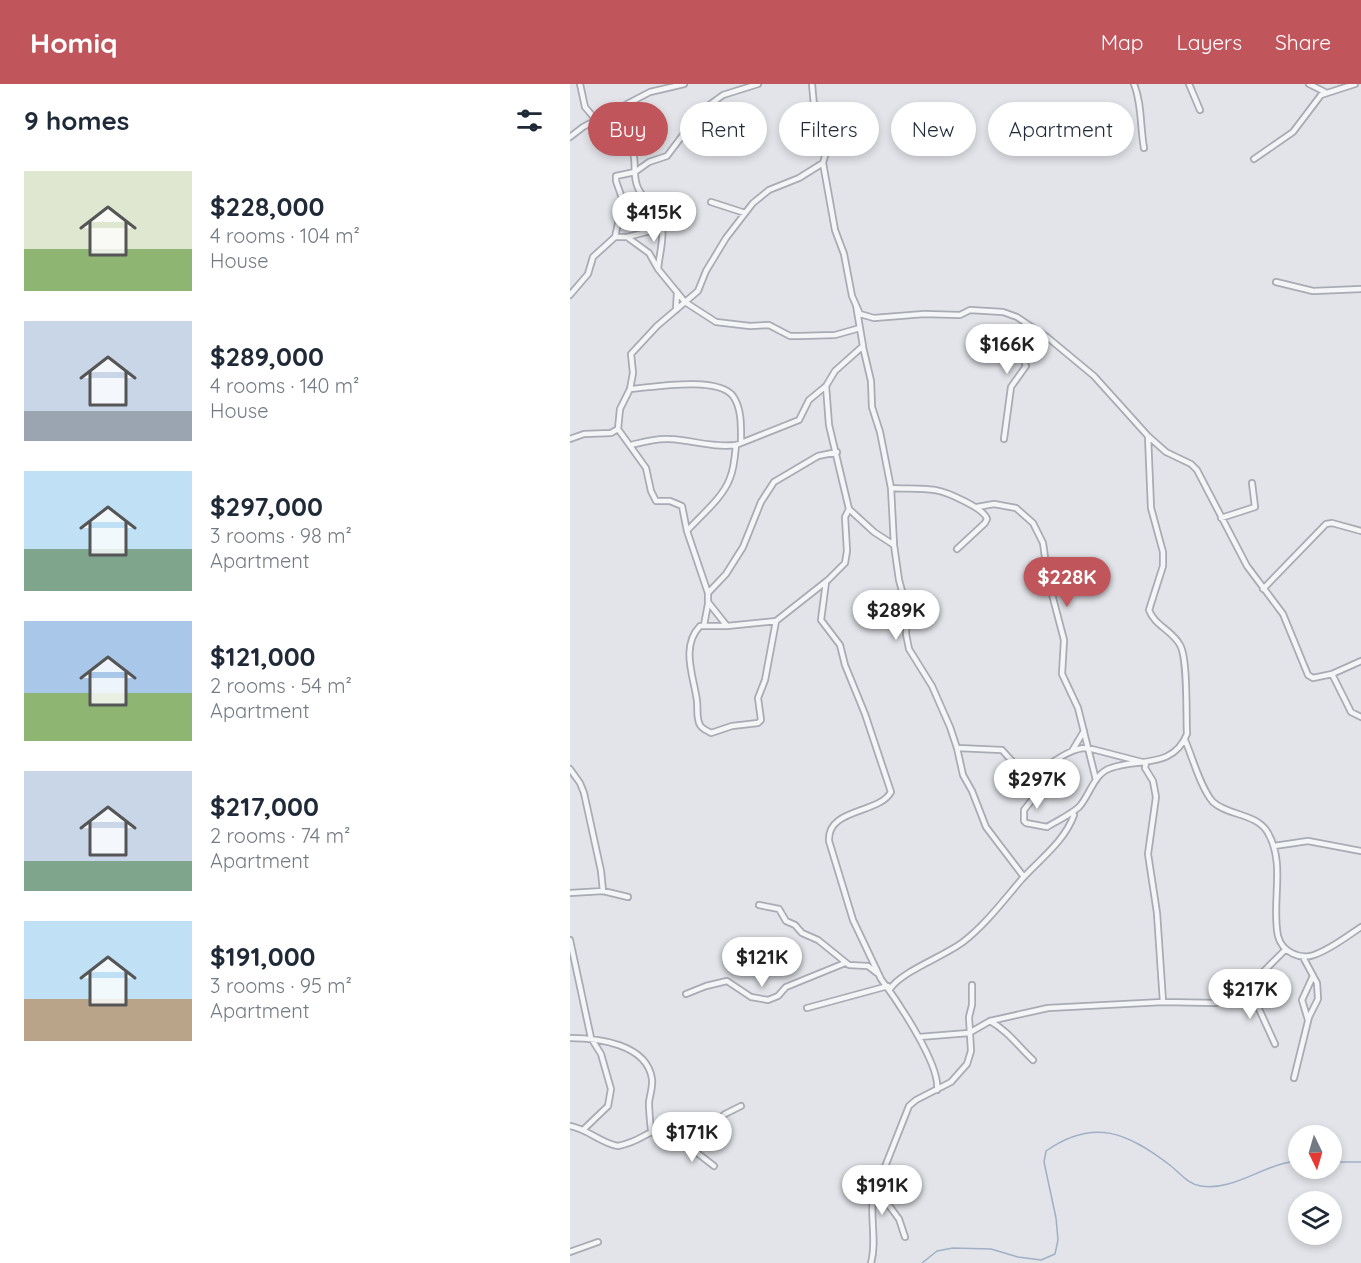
<!DOCTYPE html>
<html lang="en">
<head>
<meta charset="utf-8">
<style>
	:root { --surface:#fff; --page:#f6f6f7; --text:#1f2937; --muted:#747a83; --accent:#c0555c }
	body { margin:0; font-family:Quicksand,sans-serif; background:var(--page); color:var(--text); height:100vh; display:flex; flex-direction:column; font-size:22px; white-space:nowrap }
	* { box-sizing:border-box; margin:0 }
	p { font-size:20px; color:var(--muted) }
	.icon { flex:none; width:33px; height:33px; fill:none; stroke:currentColor; stroke-width:2; stroke-linecap:round; stroke-linejoin:round }
	.map { position:relative; flex:1; overflow:hidden }
	.details { display:flex; flex-direction:column; background:var(--surface); width:570px }
	.details>* { flex:none }
	.top-card { position:absolute; left:18px; top:18px; width:570px; height:54px; display:flex; gap:12px }
	.needle { width:39px; rotate:175deg }
	.tools { position:absolute; left:718px; top:1041px; display:grid; gap:12px }
	.tools a { display:grid; place-items:center; width:54px; height:54px; border-radius:50%; background:var(--surface); box-shadow:0 3px 9px #0003; font-size:30px }
	.price { position:absolute; translate:-50% -51px; padding:0 14px; border-radius:21px; background:#fff; color:#222; font-size:20px; line-height:39px; filter:drop-shadow(0 2px 3px #0008) }
	.price::after { content:''; position:absolute; left:50%; top:36px; width:18px; height:14px; margin-left:-9px; background:inherit; clip-path:polygon(0 0,100% 0,50% 100%) }
	.price.current { background:var(--accent); color:#fff }
	ul { padding:0; list-style:none }
	li { display:flex; align-items:center; gap:18px; height:150px; padding:0 24px }
	li span { display:grid; place-items:center; flex:none; width:168px; height:120px; border-radius:0px; color:#555 }
	li>.icon { margin-inline-start:auto }
	span .icon { width:72px; height:72px; fill:#fffc; stroke-width:1 }
	li b { font-size:26px }
	h2 { display:flex; justify-content:space-between; align-items:center; height:72px; padding:0 24px; font-size:26px }
	.chip { padding:0 21px; border-radius:27px; background:var(--surface); box-shadow:0 3px 9px #0003; font-size:21px; line-height:54px }
	.chip.current { background:var(--accent); color:#fff }
	header { display:flex; align-items:center; gap:36px; box-sizing:border-box; height:84px; padding:0 30px; background:var(--accent); color:#fff }
	header strong { font-size:28px }
	nav { display:flex; gap:33px; margin-inline-start:auto; font-size:21px }
	main { display:flex; flex:1; min-height:0 }
	.map>svg:first-child { display:block }
</style>
</head>
<body>
<header>
<strong>Homiq</strong>
<nav><a>Map</a><a>Layers</a><a>Share</a></nav>
</header>
<main>
<section class="details">
<h2>9 homes<svg class="icon" aria-label="filters" viewBox="0 0 24 24"><path d="M4 7h16M4 17h16"/><circle cx="9" cy="7" r="2"/><circle cx="15" cy="17" r="2"/></svg></h2>
<ul>
<li><span style="background:linear-gradient(#dfe7d0 65%,#8fb573 0)"><svg class="icon" aria-label="home" viewBox="0 0 24 24"><path d="M3 11l9-7 9 7M6 9v11h12V9"/></svg></span><div><b>$228,000</b><p>4 rooms · 104 m²</p><p>House</p></div></li>
<li><span style="background:linear-gradient(#c9d6e8 75%,#9aa5b1 0)"><svg class="icon" aria-label="home" viewBox="0 0 24 24"><path d="M3 11l9-7 9 7M6 9v11h12V9"/></svg></span><div><b>$289,000</b><p>4 rooms · 140 m²</p><p>House</p></div></li>
<li><span style="background:linear-gradient(#bfe0f5 65%,#7fa58c 0)"><svg class="icon" aria-label="home" viewBox="0 0 24 24"><path d="M3 11l9-7 9 7M6 9v11h12V9"/></svg></span><div><b>$297,000</b><p>3 rooms · 98 m²</p><p>Apartment</p></div></li>
<li><span style="background:linear-gradient(#a9c7e8 60%,#8fb573 0)"><svg class="icon" aria-label="home" viewBox="0 0 24 24"><path d="M3 11l9-7 9 7M6 9v11h12V9"/></svg></span><div><b>$121,000</b><p>2 rooms · 54 m²</p><p>Apartment</p></div></li>
<li><span style="background:linear-gradient(#c9d6e8 75%,#7fa58c 0)"><svg class="icon" aria-label="home" viewBox="0 0 24 24"><path d="M3 11l9-7 9 7M6 9v11h12V9"/></svg></span><div><b>$217,000</b><p>2 rooms · 74 m²</p><p>Apartment</p></div></li>
<li><span style="background:linear-gradient(#bfe0f5 65%,#b9a48a 0)"><svg class="icon" aria-label="home" viewBox="0 0 24 24"><path d="M3 11l9-7 9 7M6 9v11h12V9"/></svg></span><div><b>$191,000</b><p>3 rooms · 95 m²</p><p>Apartment</p></div></li>
</ul>
</section>
<div class="map">
<svg width="791" height="1179" viewBox="0 0 791 1179">
	<rect width="100%" height="100%" fill="#e2e4e9"/>
	<g fill="none" stroke-linecap="round" stroke-linejoin="round">
		<path stroke="#a1afc5" stroke-width="1.5" d="M762 1078H791
			M352 1179 367 1167 383 1164 421 1165 448 1173 471 1176 485 1170 488 1156 486 1134 474 1078 476 1067C524 1033 558 1049 601 1082 611 1090 618 1100 631 1102 663 1108 697 1078 729 1077"/>
		<defs>
			<path id="street" d="M10 0 15 23 26 36
				M242 0 247 55 255 72 253 79 265 146 274 170 282 212 290 230 304 234 354 230 390 231 400 226 433 228 447 233 477 253 524 292 578 352 596 368 621 380 627 386 677 482 713 530 738 591 743 594 762 590 791 577
				M564 0C572 20 570 42 574 64
				M619 0 630 26
				M739 0 755 8
				M0 53 13 43 80 8 114 0
				M38 57 49 55C74 67 59 85 68 104 74 118 90 127 92 143 94 156 89 172 88 185L115 218 146 238 180 242 199 241 220 252H229L265 251 290 244
				M684 75 723 48 751 11 785 0
				M253 79 229 94 199 106 183 119 156 154 136 187 128 207 87 242 61 270 63 289 60 305 50 325 48 345 76 384 81 407 86 417H100L112 422 117 447 138 509V518L157 542 206 537 258 496 275 479 277 467 275 433 279 425 259 341 256 302 265 287 293 262 286 221
				M141 118 175 129
				M45 153H57L92 144
				M57 153 79 169 88 185
				M706 198 743 207 791 205
				M0 211 18 190 23 173 45 153 53 117 46 97V92L65 88 79 78 97 72 131 27 153 11 188 0
				M106 226 107 208
				M293 263 301 297 302 323 310 348 321 404 324 461
				M60 305C84 303 148 292 163 312 172 325 171 343 171 357
				M0 355 14 350 41 349 48 345
				M434 355 441 303 456 282 452 272 454 265 464 263 477 253
				M61 361C73 358 86 354 99 355 122 356 143 364 166 361
				M321 404C335 405 351 404 365 406 377 408 414 424 417 435L415 439 387 465
				M407 423 424 420 446 424 463 439 473 459 478 495 494 556 492 590 508 624 526 696
				M279 425 304 448 324 461 329 496 337 525 336 550 339 565 362 602 380 643 387 664 393 691 402 707 416 743 454 793
				M651 434 685 423 682 399
				M117 447C131 431 153 414 160 394 164 385 165 372 166 361L229 336 239 316 256 302
				M256 498 251 536 270 561 275 581 295 630 321 708C309 730 257 724 259 757L283 836 311 895C326 915 371 981 367 1006
				M693 505 756 440 762 439 791 447
				M138 509 156 490 173 463 191 418 204 398 248 372 267 368
				M134 541 138 520
				M157 542H130C110 563 124 593 127 617 128 624 126 634 130 641 132 645 138 647 141 649L162 642 188 639 191 636 188 614 195 596 206 537
				M762 590 781 628 791 633
				M615 656C622 672 631 705 643 718 658 732 687 729 698 749 716 780 701 819 708 852 712 868 730 876 744 871 761 865 776 853 791 843
				M387 664 432 666 450 686 472 685
				M502 667 514 647
				M576 679 518 664C502 663 485 677 472 685L469 707 454 726V737L456 739 477 743C487 737 500 731 509 723 520 711 524 689 541 684 569 674 603 685 617 650 616 632 618 574 610 561 603 547 584 541 579 526L593 482V468L581 424 578 352
				M576 679 575 684 583 697 586 713 578 770 587 829 593 918
				M0 685 10 699 14 709 31 787 33 807
				M704 762 738 757 791 767
				M0 809 33 807 58 813
				M189 821 209 825 216 837 225 841 232 849 248 856 279 881 298 882 307 889
				M0 856 21 954 31 970 41 1005 38 1022 14 1045
				M678 901 705 960
				M320 905C332 887 373 873 393 858 416 840 433 817 452 795 471 774 494 758 504 731
				M116 910 136 902 157 897 181 913 198 916 208 912 216 903 275 879
				M237 924 318 902
				M738 936 732 916 743 892
				M420 937C438 947 448 962 463 976
				M349 953 399 949 420 937 478 924 593 918 646 919 663 914 673 908 716 865
				M0 954C28 954 77 960 82 995 83 1002 80 1011 79 1018 79 1028 80 1037 81 1046
				M724 994 739 933 748 915 747 899 733 873
				M0 1042C18 1045 30 1059 48 1062 84 1055 77 1034 119 1057L129 1053 155 1030 171 1022
				M119 1057 126 1068 144 1082
				M306 1104 329 1135 335 1153
				M0 1168 28 1158
				M301 1179C307 1158 300 1135 303 1113L339 1022 346 1016 381 998 397 980 401 967 399 933 402 921V901"/>
		</defs>
		<use href="#street" stroke="#a8abb3" stroke-width="8"/>
		<use href="#street" stroke="#f4f5f7" stroke-width="4.5"/>
	</g>
</svg>
<div class="tools">
<a><svg class="needle" viewBox="-14 -14 28 28"><path d="M0-13l5 13h-10z" fill="#e53935"/><path d="M0 13l5-13h-10z" fill="#747a83"/></svg></a>
<a><svg class="icon" aria-label="layers" viewBox="0 0 24 24"><path d="M12 4l9 5-9 5-9-5zM3 14l9 5 9-5"/></svg></a>
</div>
<b class="price" style="left:84px;top:159px">$415K</b>
<b class="price" style="left:437px;top:291px">$166K</b>
<b class="price current" style="left:497px;top:524px">$228K</b>
<b class="price" style="left:326px;top:557px">$289K</b>
<b class="price" style="left:467px;top:726px">$297K</b>
<b class="price" style="left:192px;top:904px">$121K</b>
<b class="price" style="left:680px;top:936px">$217K</b>
<b class="price" style="left:122px;top:1079px">$171K</b>
<b class="price" style="left:312px;top:1132px">$191K</b>
<div class="top-card">
<a class="chip current">Buy</a>
<a class="chip">Rent</a>
<a class="chip">Filters</a>
<a class="chip">New</a>
<a class="chip">Apartment</a>
</div>
</div>
</main>
</body>
</html>
